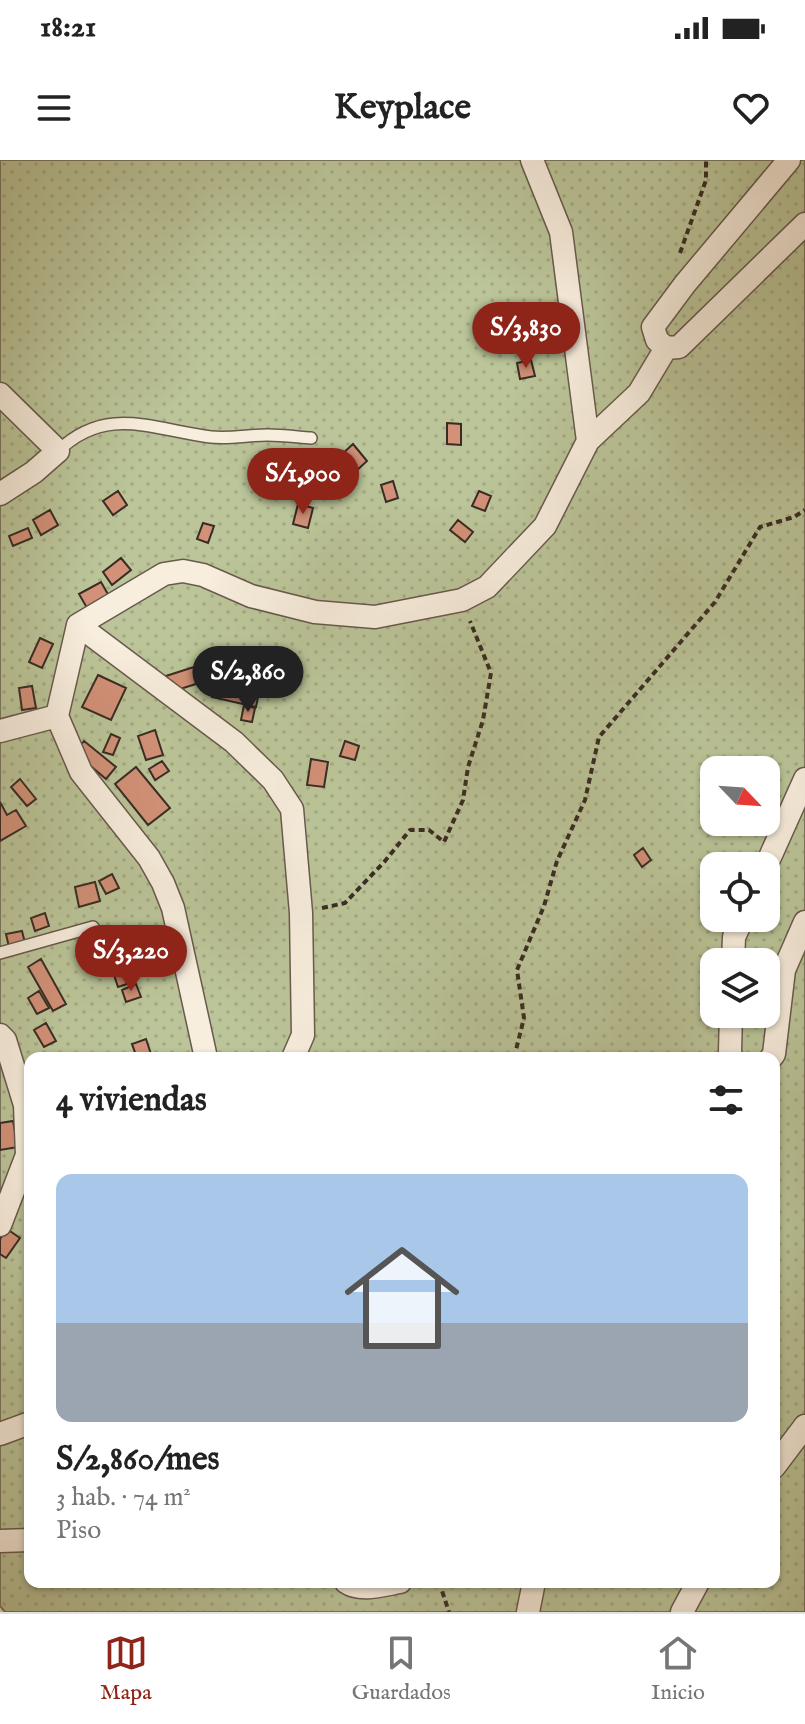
<!DOCTYPE html>
<html lang="es">
<head>
<meta charset="utf-8">
<style>
	:root { --surface:#fff; --page:#f2f2f2; --text:#222; --muted:#767676; --line:#e0e0e0; --accent:#8f2418 }
	body { margin:0; font-family:"IM FELL English",serif; background:var(--page); color:var(--text); height:100vh; display:flex; flex-direction:column; font-size:30px; white-space:nowrap }
	* { box-sizing:border-box; margin:0 }
	p { font-size:26px; color:var(--muted) }
	.icon { flex:none; width:44px; height:44px; fill:none; stroke:currentColor; stroke-width:2; stroke-linecap:round; stroke-linejoin:round }
	.map { position:relative; flex:1; overflow:hidden }
	.panel { position:absolute; left:24px; top:892px; width:756px; height:536px; display:flex; flex-direction:column; background:var(--surface); border-radius:16px; box-shadow:0 2px 6px #0004 }
	.panel>* { flex:none }
	.needle { width:52px; rotate:115deg }
	.buttons { position:absolute; left:700px; top:596px; display:grid; gap:16px }
	.buttons a { display:grid; place-items:center; width:80px; height:80px; border-radius:16px; background:var(--surface); box-shadow:0 2px 6px #0004; font-size:40px }
	.price { position:absolute; translate:-50% -68px; padding:0 18px; border-radius:28px; background:var(--accent); color:#fff; font-size:26px; line-height:52px; filter:drop-shadow(0 2px 4px #0008) }
	.price::after { content:''; position:absolute; left:50%; top:48px; width:24px; height:18px; margin-left:-12px; background:inherit; clip-path:polygon(0 0,100% 0,50% 100%) }
	.price.current { background:#222; color:#fff }
	ul { padding:0; list-style:none }
	li { display:grid; align-content:center; gap:16px; height:424px; padding:0 32px }
	li span { display:grid; place-items:center; height:248px; border-radius:16px; color:#555 }
	li>.icon { margin-inline-start:auto }
	span .icon { width:144px; height:144px; fill:#fffc; stroke-width:1 }
	li b { font-size:34px }
	h2 { display:flex; justify-content:space-between; align-items:center; height:96px; padding:0 32px; font-size:34px }
	.status { display:flex; justify-content:space-between; align-items:center; height:56px; padding:0 40px; background:var(--surface); direction:ltr }
	.status svg { height:22px; fill:currentColor }
	header { display:flex; justify-content:space-between; align-items:center; height:104px; padding:0 32px; background:var(--surface); font-size:36px; font-weight:800 }
	.menu { display:flex; justify-content:space-around; align-items:center; height:112px; border-top:2px solid var(--line); background:var(--surface); font-size:22px; color:var(--muted) }
	.menu a { display:grid; justify-items:center; gap:4px }
	.menu .current { color:var(--accent) }
	.map>svg:first-child { display:block }
</style>
</head>
<body>
<div class="status"><b>18:21</b><svg viewBox="0 0 49 12"><path d="M0 12V9h3v3zM5 12V6h3v6zM10 12V3h3v9zM15 12V0h3v12zM26 1h20v11H26zM47 4h2v5h-2z"/></svg></div>
<header><svg class="icon" aria-label="menu" viewBox="0 0 24 24"><path d="M4 6h16M4 12h16M4 18h16"/></svg>Keyplace<svg class="icon" aria-label="heart" viewBox="0 0 24 24"><path d="M12 20l-8-8c-3-5 5-10 8-4 3-6 11-1 8 4z"/></svg></header>
<div class="map">
<svg width="805" height="1452" viewBox="0 0 805 1452">
	<defs>
		<pattern id="grass-dots" width="8" height="8" patternUnits="userSpaceOnUse" patternTransform="scale(2)"><rect width="8" height="8" fill="#bbc599"/><path d="M2 2h.1M6 6h.1" fill="none" stroke="#a2a984" stroke-width="1.8" stroke-linecap="round"/></pattern>
	</defs>
	<rect width="100%" height="100%" fill="#f4e5cd"/>
	<filter id="stains"><feTurbulence type="fractalNoise" baseFrequency=".0025" numOctaves="4"/><feColorMatrix values="0 0 0 0 .2 0 0 0 0 .09 0 0 0 0 .02 0 0 0 .5 -.17"/></filter>
	<radialGradient id="worn" r=".72"><stop offset=".6" stop-color="#630" stop-opacity="0"/><stop offset="1" stop-color="#630" stop-opacity=".3"/></radialGradient>
	<path fill="url(#grass-dots)" stroke="#7a785e" stroke-width="2" fill-rule="evenodd" d="M0 0H805V1452H5L0 1446ZM714 610H766V662H714ZM714 706H766V758H714ZM714 802H766V854H714ZM30 898H774V1422H30Z"/>
	<path fill="#d29178" stroke="#392c24" stroke-width="2" d="M531 200 535 216 520 219 517 203Z
		M447 263 461 264V285L447 284Z
		M353 284 367 301 355 312 340 296Z
		M393 321 398 338 386 342 381 325Z
		M118 331 127 345 113 355 103 341Z
		M479 331 491 336 485 351 472 346Z
		M298 344 313 348 308 368 293 364Z
		M50 350 58 365 41 375 33 360Z
		M458 360 473 372 465 382 450 370Z
		M203 363 214 366 208 383 197 379Z
		M28 368 32 378 13 386 9 376Z
		M121 398 131 410 112 425 103 412Z
		M101 422 109 436 87 448 79 434Z
		M40 478 53 484 42 508 29 502Z
		M197 506 202 522 171 532 166 516Z
		M98 515 126 528 111 560 82 547Z
		M216 523 259 532 256 547 212 537Z
		M32 526 36 548 22 550 19 528Z
		M244 545 255 548 252 562 241 560Z
		M155 570 163 595 146 600 138 576Z
		M111 574 120 578 113 595 103 592Z
		M84 581 116 607 106 619 74 592Z
		M345 581 359 586 355 600 340 596Z
		M311 599 328 602 324 627 307 625Z
		M162 601 169 611 155 620 149 609Z
		M136 607 170 648 148 665 115 624Z
		M20 619 36 639 27 646 11 627Z
		M0 642 7 655 16 650 26 666 0 681Z
		M643 688 651 700 642 707 634 695Z
		M112 714 119 728 106 734 99 721Z
		M95 722 100 741 79 747 75 727Z
		M45 753 49 766 35 771 31 758Z
		M22 771 25 783 9 787 6 774Z
		M41 799 66 844 53 851 28 807Z
		M126 811 130 823 118 827 114 815Z
		M136 824 141 837 126 842 122 830Z
		M39 831 49 848 37 854 28 838Z
		M46 863 56 881 44 887 34 870Z
		M146 879 152 897 137 898 132 884Z
		M13 961 18 987 0 990V963Z
		M7 1069 20 1078 6 1098 0 1094V1079Z"/>
	<g fill="none" stroke-linecap="round" stroke-linejoin="round">
		<defs>
			<path id="service" d="M58 291C107 244 153 270 211 277 230 279 249 275 267 275 282 275 297 277 311 278
				M0 793 93 767"/>
			<path id="minor" d="M789 0 685 124 653 167 657 180 666 188 679 187 805 64
				M0 234 58 291 34 312 0 334
				M588 281 639 233 666 188
				M78 465 234 582 273 620 292 649 301 753 303 875 293 898
				M0 571 57 556
				M766 706 805 619
				M733 802 734 777 743 758
				M731 854 730 892 732 898
				M0 875 5 880 25 945 27 995 0 1065
				M206 898 173 748 163 723 149 698 81 612 57 556 78 465 164 414 183 411 203 415 251 436 315 452 375 457 462 440 487 427 545 366 588 281 561 72 532 0
				M771 898 774 894 784 810 805 762
				M0 1274 30 1263
				M774 1307 805 1266
				M0 1381 30 1380
				M346 1422C360 1432 383 1425 400 1422
				M528 1452 534 1422
				M682 1452 698 1422"/>
		</defs>
		<use href="#service" stroke="#685a4e" stroke-width="14"/>
		<use href="#minor" stroke="#685a4e" stroke-width="25"/>
		<path stroke="#392c24" stroke-width="4" stroke-dasharray="6 4" stroke-linecap="butt" d="M680 93 706 20V0
			M322 748 345 743 385 701 410 670H429L444 682 463 640 468 607 483 560 491 513 470 461
			M514 898 524 858 517 810 544 746 557 701 585 640 599 577 715 442 760 367 794 357 805 350
			M439 1422 449 1452"/>
		<use href="#service" stroke="#f8eede" stroke-width="11"/>
		<use href="#minor" stroke="#f8eede" stroke-width="22"/>
	</g>
	<rect width="100%" height="100%" filter="url(#stains)"/>
	<rect width="100%" height="100%" fill="url(#worn)"/>
</svg>
<div class="buttons">
<a><svg class="needle" viewBox="-14 -14 28 28"><path d="M0-13l5 13h-10z" fill="#e53935"/><path d="M0 13l5-13h-10z" fill="#767676"/></svg></a>
<a><svg class="icon" aria-label="locate" viewBox="0 0 24 24"><circle cx="12" cy="12" r="6"/><path d="M12 2v4M12 18v4M2 12h4M18 12h4"/></svg></a>
<a><svg class="icon" aria-label="layers" viewBox="0 0 24 24"><path d="M12 4l9 5-9 5-9-5zM3 14l9 5 9-5"/></svg></a>
</div>
<b class="price" style="left:526px;top:210px">S/3,830</b>
<b class="price" style="left:303px;top:356px">S/1,900</b>
<b class="price current" style="left:248px;top:554px">S/2,860</b>
<b class="price" style="left:131px;top:833px">S/3,220</b>
<section class="panel">
<h2>4 viviendas<svg class="icon" aria-label="filters" viewBox="0 0 24 24"><path d="M4 7h16M4 17h16"/><circle cx="9" cy="7" r="2"/><circle cx="15" cy="17" r="2"/></svg></h2>
<ul>
<li><span style="background:linear-gradient(#a9c7e8 60%,#9aa5b1 0)"><svg class="icon" aria-label="home" viewBox="0 0 24 24"><path d="M3 11l9-7 9 7M6 9v11h12V9"/></svg></span><div><b>S/2,860/mes</b><p>3 hab. · 74 m²</p><p>Piso</p></div></li>
</ul>
</section>
</div>
<nav class="menu">
<a class="current"><svg class="icon" aria-label="map" viewBox="0 0 24 24"><path d="M3 6l6-2 6 2 6-2v14l-6 2-6-2-6 2zM9 4v14M15 6v14"/></svg>Mapa</a>
<a><svg class="icon" aria-label="saved" viewBox="0 0 24 24"><path d="M7 4h10v16l-5-4-5 4z"/></svg>Guardados</a>
<a><svg class="icon" aria-label="home" viewBox="0 0 24 24"><path d="M3 11l9-7 9 7M6 9v11h12V9"/></svg>Inicio</a>
</nav>
</body>
</html>
